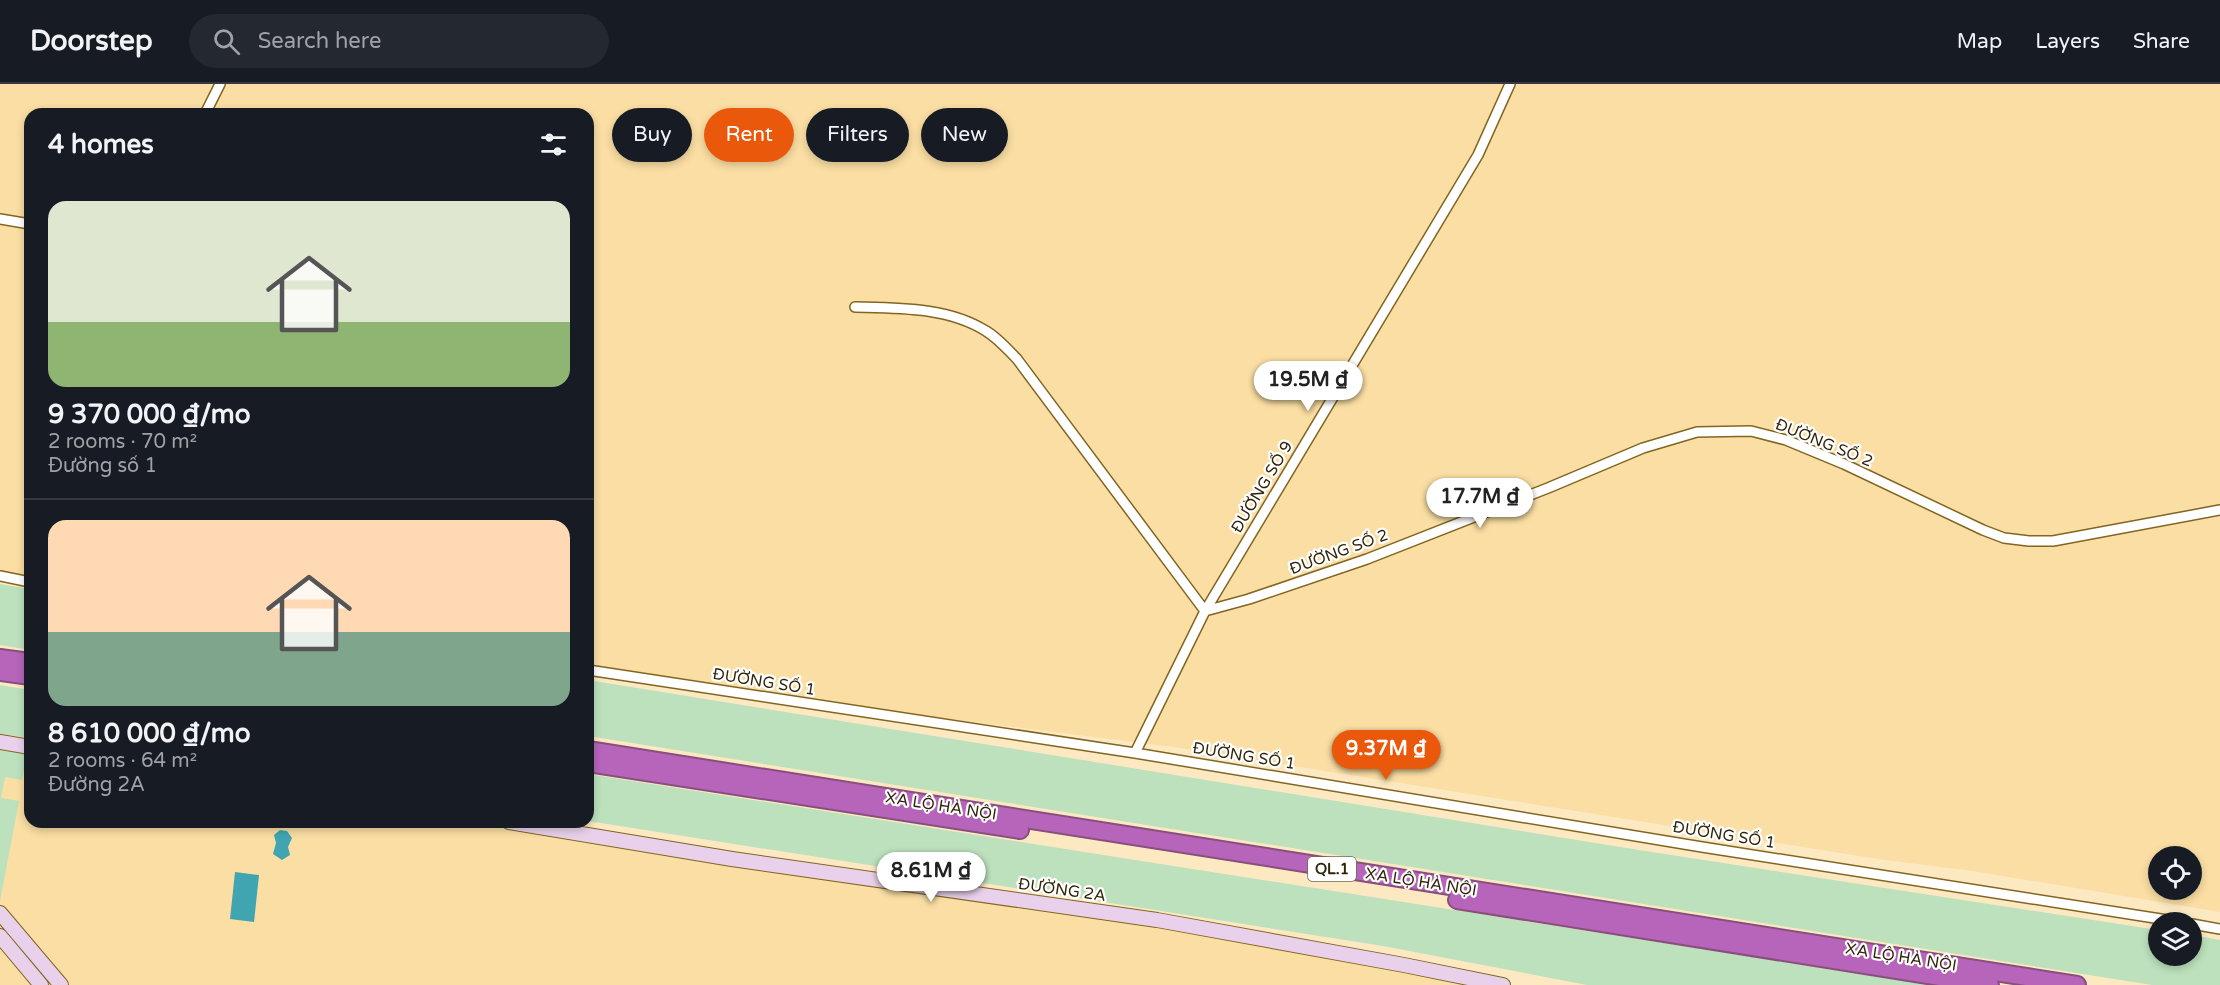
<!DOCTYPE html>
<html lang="en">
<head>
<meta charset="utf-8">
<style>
	:root { --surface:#171b24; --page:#242831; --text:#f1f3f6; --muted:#9ea1a6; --line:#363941; --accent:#ea580c }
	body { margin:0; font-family:"Varela Round",sans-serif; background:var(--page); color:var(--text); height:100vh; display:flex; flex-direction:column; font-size:22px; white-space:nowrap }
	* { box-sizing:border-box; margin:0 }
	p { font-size:20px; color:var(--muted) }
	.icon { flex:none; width:33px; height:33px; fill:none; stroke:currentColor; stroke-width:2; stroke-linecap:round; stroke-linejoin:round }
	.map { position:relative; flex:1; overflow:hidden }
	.details { position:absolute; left:24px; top:24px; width:570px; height:720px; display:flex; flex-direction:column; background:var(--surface); border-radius:18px; box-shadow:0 3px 9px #0003 }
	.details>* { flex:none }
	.top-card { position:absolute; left:612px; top:24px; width:570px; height:54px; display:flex; gap:12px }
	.fabs { position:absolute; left:2148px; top:762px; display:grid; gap:12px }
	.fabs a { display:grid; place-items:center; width:54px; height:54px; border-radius:50%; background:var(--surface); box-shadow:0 3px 9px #0003; font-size:30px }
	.price { position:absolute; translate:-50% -51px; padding:0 14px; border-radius:21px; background:#fff; color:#222; font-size:20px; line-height:39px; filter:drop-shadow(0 2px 3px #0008) }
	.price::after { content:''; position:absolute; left:50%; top:36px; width:18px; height:14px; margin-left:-9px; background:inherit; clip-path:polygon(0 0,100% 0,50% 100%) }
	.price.on { background:var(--accent); color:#fff }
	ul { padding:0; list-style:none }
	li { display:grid; align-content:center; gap:12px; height:318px; padding:0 24px }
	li+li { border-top:2px solid var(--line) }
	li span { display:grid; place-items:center; height:186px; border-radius:18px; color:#555 }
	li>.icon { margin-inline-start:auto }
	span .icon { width:108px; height:108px; fill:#fffc; stroke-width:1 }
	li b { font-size:26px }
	h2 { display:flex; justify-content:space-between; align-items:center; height:72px; padding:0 24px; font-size:26px }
	.tag { padding:0 21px; border-radius:27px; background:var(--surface); box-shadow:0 3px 9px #0003; font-size:21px; line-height:54px }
	.tag.on { background:var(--accent); color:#fff }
	header { display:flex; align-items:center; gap:36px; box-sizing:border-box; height:84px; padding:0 30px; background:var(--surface); border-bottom:2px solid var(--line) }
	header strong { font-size:28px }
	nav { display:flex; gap:33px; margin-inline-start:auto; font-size:21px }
	.search { width:420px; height:54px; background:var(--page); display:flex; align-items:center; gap:15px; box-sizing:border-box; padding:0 21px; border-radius:33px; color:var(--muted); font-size:22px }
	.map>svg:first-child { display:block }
</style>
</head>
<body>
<header>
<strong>Doorstep</strong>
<div class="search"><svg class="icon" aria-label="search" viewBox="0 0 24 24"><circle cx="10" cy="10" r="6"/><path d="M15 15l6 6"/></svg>Search here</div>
<nav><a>Map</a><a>Layers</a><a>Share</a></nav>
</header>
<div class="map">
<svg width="2220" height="901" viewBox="0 0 2220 901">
	<rect width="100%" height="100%" fill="#fce9c2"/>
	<path fill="#fadea3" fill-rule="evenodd" d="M0 0H2220V828L1973 787 1878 775 1174 663 852 623 588 583V30H30V494L0 489ZM2158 772H2192V806H2158Z
		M0 664 30 668V738H476L734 781 1101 832 1476 901H0Z"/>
	<path fill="#bde1bd" d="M0 500 30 505V566L0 561Z
		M588 596 1639 766 2158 846V872H2192V851L2220 856V901H2152L588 652Z
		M0 601 30 606V654L0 650Z
		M0 664 28 668 22 696 5 693 1 714 19 717 0 817Z
		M588 690 1932 901H1587L1383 862 588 737Z"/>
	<path fill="#40a5b0" d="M280 746 287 747 292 754 288 763 290 771 282 776 273 770 276 759 274 751Z
		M235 788 259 791 254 838 230 835Z"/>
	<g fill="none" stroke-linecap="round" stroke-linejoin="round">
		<defs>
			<path id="street" d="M205 30 220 0
				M0 135 30 140
				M855 223C898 224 948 223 986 247 998 254 1007 265 1017 275L1205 527 1249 515 1367 475 1548 404 1643 364 1697 348 1751 347 1786 356 1844 380 1983 446 2004 454 2029 457H2053L2220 426
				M0 492 30 498
				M588 586 1135 669 1702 763 2180 838
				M1135 669 1205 527 1478 71 1510 0
				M2192 840 2220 845"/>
			<path id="secondary" d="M0 658 30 663
				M509 738 732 775 1157 836 1404 881 1503 901
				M0 829 61 901
				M0 852 41 901"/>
			<path id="highway" d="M0 574 30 578
				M0 588 30 592
				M588 666 2077 901
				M588 679 1020 746
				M1457 816 1990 901"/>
		</defs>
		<use href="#street" stroke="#826521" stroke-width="12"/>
		<use href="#secondary" stroke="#826521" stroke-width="16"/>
		<use href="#highway" stroke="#884f7d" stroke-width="20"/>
		<use href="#street" stroke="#fff" stroke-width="9"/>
		<use href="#secondary" stroke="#e9d1eb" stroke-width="14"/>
		<use href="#highway" stroke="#b665bb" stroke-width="16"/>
	</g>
	<g text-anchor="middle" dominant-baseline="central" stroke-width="4.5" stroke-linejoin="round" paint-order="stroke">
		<rect fill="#fff" stroke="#706754" stroke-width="1.5" x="1308" y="773" width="48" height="24" rx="4.5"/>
		<g font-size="15" font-weight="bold" fill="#32260a">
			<text x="1332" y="785">QL.1</text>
		</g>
		<g font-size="16" fill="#32260a" stroke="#fff">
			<text transform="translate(1824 359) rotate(22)">ĐƯỜNG SỐ 2</text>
			<text transform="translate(1262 403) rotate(-59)">ĐƯỜNG SỐ 9</text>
			<text transform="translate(1339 468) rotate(-20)">ĐƯỜNG SỐ 2</text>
			<text transform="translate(764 598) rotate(9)">ĐƯỜNG SỐ 1</text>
			<text transform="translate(1244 672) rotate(9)">ĐƯỜNG SỐ 1</text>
			<text transform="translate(941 722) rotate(9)">XA LỘ HÀ NỘI</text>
			<text transform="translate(1724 751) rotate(9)">ĐƯỜNG SỐ 1</text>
			<text transform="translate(1421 798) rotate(9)">XA LỘ HÀ NỘI</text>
			<text transform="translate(1062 806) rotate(8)">ĐƯỜNG 2A</text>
			<text transform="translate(1901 873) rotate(9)">XA LỘ HÀ NỘI</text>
		</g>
	</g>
</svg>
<div class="fabs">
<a><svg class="icon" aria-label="locate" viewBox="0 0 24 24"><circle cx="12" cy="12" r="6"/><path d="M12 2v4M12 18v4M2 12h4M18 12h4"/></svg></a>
<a><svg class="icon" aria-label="layers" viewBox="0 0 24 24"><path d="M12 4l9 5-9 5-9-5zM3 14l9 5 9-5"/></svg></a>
</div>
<b class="price" style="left:1308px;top:328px">19.5M ₫</b>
<b class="price" style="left:1480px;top:445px">17.7M ₫</b>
<b class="price on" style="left:1386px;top:697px">9.37M ₫</b>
<b class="price" style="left:931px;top:819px">8.61M ₫</b>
<div class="top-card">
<a class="tag">Buy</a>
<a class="tag on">Rent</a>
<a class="tag">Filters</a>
<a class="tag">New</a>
</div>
<section class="details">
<h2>4 homes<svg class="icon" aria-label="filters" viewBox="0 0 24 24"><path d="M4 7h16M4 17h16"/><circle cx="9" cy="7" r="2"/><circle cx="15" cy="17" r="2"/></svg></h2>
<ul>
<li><span style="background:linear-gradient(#dfe7d0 65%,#8fb573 0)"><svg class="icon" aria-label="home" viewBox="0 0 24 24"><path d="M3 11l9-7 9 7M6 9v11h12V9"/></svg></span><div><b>9 370 000 ₫/mo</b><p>2 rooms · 70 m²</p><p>Đường số 1</p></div></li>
<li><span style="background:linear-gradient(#ffd9b3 60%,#7fa58c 0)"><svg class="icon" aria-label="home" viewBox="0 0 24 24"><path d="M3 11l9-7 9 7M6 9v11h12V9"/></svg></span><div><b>8 610 000 ₫/mo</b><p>2 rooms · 64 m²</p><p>Đường 2A</p></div></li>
</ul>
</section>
</div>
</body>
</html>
